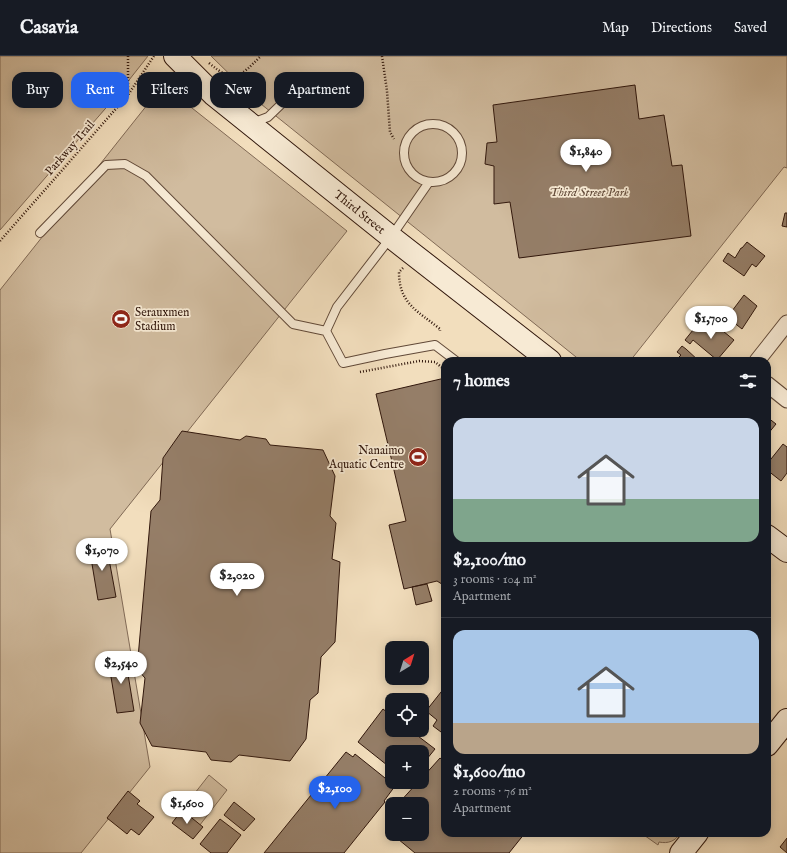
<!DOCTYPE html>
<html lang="en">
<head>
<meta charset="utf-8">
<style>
	:root { --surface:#171b24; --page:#242831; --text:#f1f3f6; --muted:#9ea1a6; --line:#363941; --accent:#2563eb }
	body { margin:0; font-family:"IM FELL English",serif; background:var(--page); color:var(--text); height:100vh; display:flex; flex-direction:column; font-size:15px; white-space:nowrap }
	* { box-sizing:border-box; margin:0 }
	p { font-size:13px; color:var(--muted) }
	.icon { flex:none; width:22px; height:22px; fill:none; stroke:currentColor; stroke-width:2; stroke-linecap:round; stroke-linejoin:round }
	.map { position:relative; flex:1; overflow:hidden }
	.side { position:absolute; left:441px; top:301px; width:330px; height:480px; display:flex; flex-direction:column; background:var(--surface); border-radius:12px; box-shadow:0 2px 10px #0003 }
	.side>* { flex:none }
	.hud { position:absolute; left:12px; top:16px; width:369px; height:36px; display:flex; gap:8px }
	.needle { width:26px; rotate:38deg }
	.fabs { position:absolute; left:385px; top:585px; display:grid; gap:8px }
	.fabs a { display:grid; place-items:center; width:44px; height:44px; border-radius:8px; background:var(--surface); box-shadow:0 2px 10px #0003; font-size:20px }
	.price { position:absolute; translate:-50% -34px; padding:0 9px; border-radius:14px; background:#fff; color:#222; font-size:13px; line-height:26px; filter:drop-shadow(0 1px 2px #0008) }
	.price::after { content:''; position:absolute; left:50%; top:24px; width:12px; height:9px; margin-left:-6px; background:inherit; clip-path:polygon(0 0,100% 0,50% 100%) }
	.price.selected { background:var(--accent); color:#fff }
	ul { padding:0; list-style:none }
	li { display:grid; align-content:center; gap:8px; height:212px; padding:0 12px }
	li+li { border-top:1px solid var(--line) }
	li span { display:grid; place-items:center; height:124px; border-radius:12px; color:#555 }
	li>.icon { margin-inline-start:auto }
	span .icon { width:72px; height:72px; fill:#fffc; stroke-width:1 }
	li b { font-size:17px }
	h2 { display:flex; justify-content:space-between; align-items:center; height:48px; padding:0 12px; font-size:17px }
	.chip { padding:0 14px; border-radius:12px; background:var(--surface); box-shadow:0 2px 10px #0003; font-size:14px; line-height:36px }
	.chip.selected { background:var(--accent); color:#fff }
	header { display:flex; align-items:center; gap:24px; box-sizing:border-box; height:56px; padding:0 20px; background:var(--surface); border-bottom:1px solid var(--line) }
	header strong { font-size:19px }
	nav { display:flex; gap:22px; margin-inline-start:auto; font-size:14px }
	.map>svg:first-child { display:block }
</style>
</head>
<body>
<header>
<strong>Casavia</strong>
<nav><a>Map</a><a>Directions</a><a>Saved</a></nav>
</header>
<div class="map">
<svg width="787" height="797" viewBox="0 0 787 797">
	<rect width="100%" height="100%" fill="#f2debd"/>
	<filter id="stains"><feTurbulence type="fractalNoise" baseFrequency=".005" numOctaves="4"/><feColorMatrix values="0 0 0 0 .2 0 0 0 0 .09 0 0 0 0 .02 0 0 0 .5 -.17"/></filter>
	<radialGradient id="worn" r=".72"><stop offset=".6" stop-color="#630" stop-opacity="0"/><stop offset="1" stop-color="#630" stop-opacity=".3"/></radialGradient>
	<path fill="#d1bc9f" stroke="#816a56" d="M0 0H148L118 38 0 174Z
		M211 0H787V112L784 111 630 305H581L256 44Z
		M163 29 347 175 110 473 150 711 81 797H0V234Z
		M209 719 227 734 196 774 177 760Z
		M641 777H680C676 785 668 788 659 786L658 789Z"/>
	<path fill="#957e68" stroke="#31170c" d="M635 29 639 63 664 59 672 110 682 109 691 180 519 202 510 146 494 148V110L485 108 487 87 497 86 493 49Z
		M785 157H787V171L782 170Z
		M747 186 765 200 756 211 752 208 744 220 723 205 728 197 735 202 741 192H742Z
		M744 239 757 250 742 273 723 258 728 252 732 255Z
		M713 267 734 284 717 304 693 284 690 288 685 284 697 269 705 276Z
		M682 290 686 293 699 305H675L681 299 677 296Z
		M445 322V530L437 525 404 533 389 469 406 465 376 338Z
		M767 361 776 368 767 379Z
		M182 375 240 384 246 380 266 383 270 389 323 394 335 420 330 460 336 467 332 503 340 506 335 586 321 601 318 637 310 644 306 683 290 705 239 699 231 706 211 704 206 696 152 690 140 667 145 622 137 613 151 455 160 444 163 402Z
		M783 388 787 391V417L781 425 767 414V408Z
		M106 487 116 541 98 544 89 490Z
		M427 528 432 545 416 549 412 531Z
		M125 600 134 655 117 657 108 603Z
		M445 631V679L433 670 437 664 426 655Z
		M383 653 392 660V674H410L435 693 422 709V696H392V713L358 686Z
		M346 696 353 701 355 698 395 730 384 745 385 746 344 797H264Z
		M440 702 445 706V777H525L509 797H415L387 774 392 768V778H422V748H398L418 726H422V722Z
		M128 735 140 745 137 748 154 761 139 779 131 773 127 778 107 762Z
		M234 746 255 763 244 775 224 759Z
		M182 754 203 771 193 783 172 767Z
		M220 763 241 779 227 797H211L200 788Z
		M787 782V797L780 791Z"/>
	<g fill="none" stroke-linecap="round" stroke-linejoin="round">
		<defs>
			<path id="service" d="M252 67 268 61 300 30
				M404 97a29 29 0 1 1 58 0a29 29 0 1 1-58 0Z
				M40 177 106 109 125 108 146 120 293 268 326 275 343 307 385 298 435 289 456 305
				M326 275 337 251 391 181 429 126"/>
			<path id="minor" d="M757 305 787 267
				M767 328 787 344"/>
			<g id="secondary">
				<path id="s1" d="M175 0 214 39 391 181 550 305"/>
				<path d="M767 480 787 495"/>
				<path d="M767 689 787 664"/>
				<path d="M681 797 697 777"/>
			</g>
		</defs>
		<use href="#service" stroke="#614938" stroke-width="10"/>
		<use href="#minor" stroke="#614938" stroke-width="17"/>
		<use href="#secondary" stroke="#31170c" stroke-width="24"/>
		<path stroke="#31170c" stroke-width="2.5" stroke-dasharray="1 2" stroke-linecap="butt" d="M128 0V37
			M382 0 387 35 390 76 394 83
			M209 7C235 29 240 20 261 0
			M0 185 128 39 154 0
			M403 212 399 216C399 248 418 255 440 273V275
			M360 316 419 305 435 306 445 314"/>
		<use href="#service" stroke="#f7ead4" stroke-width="8"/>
		<use href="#minor" stroke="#f7ead4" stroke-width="15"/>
		<use href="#secondary" stroke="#f7ead4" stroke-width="22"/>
	</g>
	<defs>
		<symbol id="stadium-disc" viewBox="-11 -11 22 22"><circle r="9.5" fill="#8f2418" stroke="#f7ead4"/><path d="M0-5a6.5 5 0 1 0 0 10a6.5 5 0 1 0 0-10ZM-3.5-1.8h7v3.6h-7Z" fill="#fff"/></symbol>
	</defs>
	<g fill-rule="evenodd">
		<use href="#stadium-disc" x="110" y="252" width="22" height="22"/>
		<use href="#stadium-disc" x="407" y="390" width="22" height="22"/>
	</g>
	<g text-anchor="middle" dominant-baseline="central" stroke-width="3.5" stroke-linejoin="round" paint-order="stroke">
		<g font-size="12" fill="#31170c" stroke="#f7ead4">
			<text transform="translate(70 92) rotate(-49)">Parkway Trail</text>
			<text stroke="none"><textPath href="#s1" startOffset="242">Third Street</textPath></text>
		</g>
		<g font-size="12" font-style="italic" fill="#614938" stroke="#f7ead4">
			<text x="589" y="136">Third Street Park</text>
		</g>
		<g font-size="12" fill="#31170c" stroke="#f7ead4" text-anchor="start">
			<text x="135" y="256">Serauxmen<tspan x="135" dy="14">Stadium</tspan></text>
			<text x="404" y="394" text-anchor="end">Nanaimo<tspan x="404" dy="14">Aquatic Centre</tspan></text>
		</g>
	</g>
	<rect width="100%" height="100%" filter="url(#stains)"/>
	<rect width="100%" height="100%" fill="url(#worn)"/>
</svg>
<div class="fabs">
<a><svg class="needle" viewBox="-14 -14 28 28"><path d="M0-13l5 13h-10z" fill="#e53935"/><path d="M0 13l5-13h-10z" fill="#9ea1a6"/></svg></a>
<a><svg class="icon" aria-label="locate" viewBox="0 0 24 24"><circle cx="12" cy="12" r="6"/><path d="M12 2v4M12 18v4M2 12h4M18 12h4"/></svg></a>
<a>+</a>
<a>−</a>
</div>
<b class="price" style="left:586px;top:117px">$1,840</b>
<b class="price" style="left:711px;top:284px">$1,700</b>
<b class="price" style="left:102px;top:516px">$1,070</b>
<b class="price" style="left:237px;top:541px">$2,020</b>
<b class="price" style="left:121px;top:629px">$2,540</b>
<b class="price selected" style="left:335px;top:754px">$2,100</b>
<b class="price" style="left:187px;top:769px">$1,600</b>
<div class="hud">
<a class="chip">Buy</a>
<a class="chip selected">Rent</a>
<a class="chip">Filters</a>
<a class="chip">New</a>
<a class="chip">Apartment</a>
</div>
<section class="side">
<h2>7 homes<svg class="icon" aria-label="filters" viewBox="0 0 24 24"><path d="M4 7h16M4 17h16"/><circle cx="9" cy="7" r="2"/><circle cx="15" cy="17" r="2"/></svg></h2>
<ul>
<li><span style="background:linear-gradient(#c9d6e8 65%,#7fa58c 0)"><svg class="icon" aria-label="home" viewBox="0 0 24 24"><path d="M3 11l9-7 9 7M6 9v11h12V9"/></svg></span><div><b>$2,100/mo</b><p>3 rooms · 104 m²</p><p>Apartment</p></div></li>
<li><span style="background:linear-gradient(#a9c7e8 75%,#b9a48a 0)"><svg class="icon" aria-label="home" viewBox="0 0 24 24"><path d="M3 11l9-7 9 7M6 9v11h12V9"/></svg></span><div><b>$1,600/mo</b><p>2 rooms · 76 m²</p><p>Apartment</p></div></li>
</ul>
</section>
</div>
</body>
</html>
